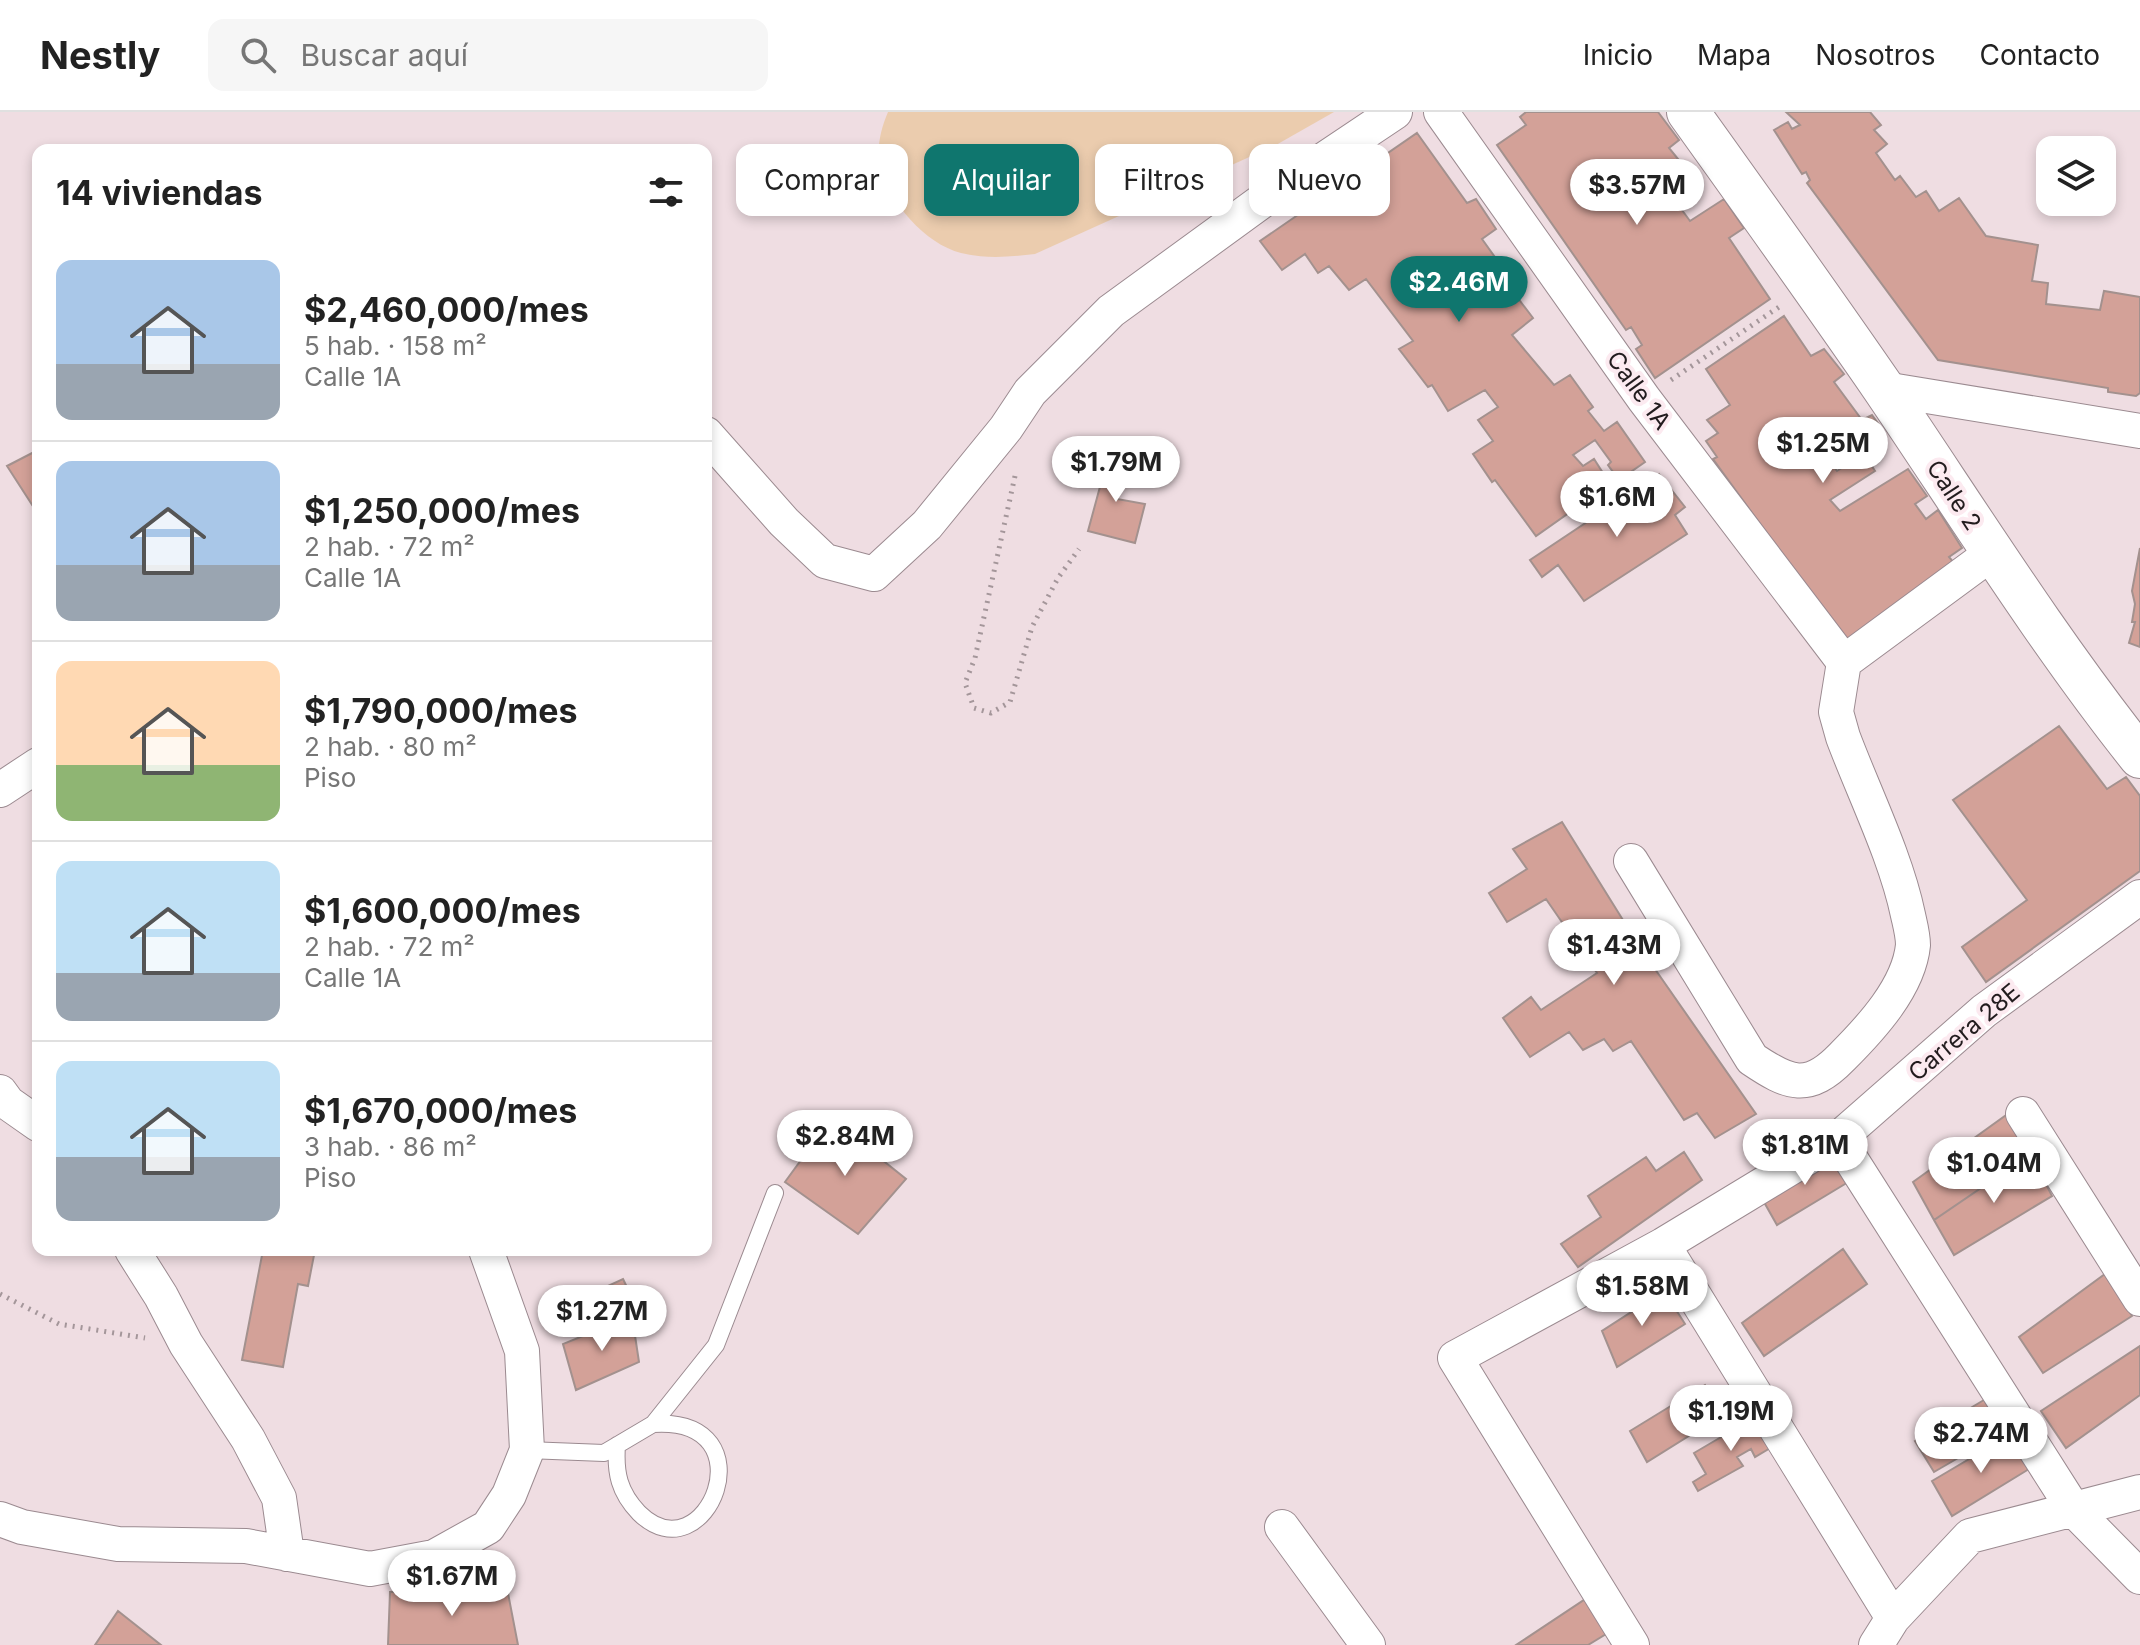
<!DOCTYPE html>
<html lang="es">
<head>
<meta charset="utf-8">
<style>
	:root { --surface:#fff; --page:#f6f6f6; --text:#222; --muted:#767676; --line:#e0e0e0; --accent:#0f766e }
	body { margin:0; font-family:Inter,sans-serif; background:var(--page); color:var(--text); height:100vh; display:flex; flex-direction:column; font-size:30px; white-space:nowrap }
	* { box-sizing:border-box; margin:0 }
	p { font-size:26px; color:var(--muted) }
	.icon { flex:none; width:44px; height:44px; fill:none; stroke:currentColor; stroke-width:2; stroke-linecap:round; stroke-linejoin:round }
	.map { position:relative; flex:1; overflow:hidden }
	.panel { position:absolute; left:32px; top:32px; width:680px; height:1112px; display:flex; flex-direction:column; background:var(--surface); border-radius:16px; box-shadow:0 4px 12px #0003 }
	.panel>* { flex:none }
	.banner { position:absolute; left:736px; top:32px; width:760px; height:72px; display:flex; gap:16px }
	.fabs { position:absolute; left:2036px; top:24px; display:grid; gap:16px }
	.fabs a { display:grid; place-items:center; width:80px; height:80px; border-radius:16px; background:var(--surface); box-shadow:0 4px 12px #0003; font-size:40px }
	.price { position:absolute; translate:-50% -68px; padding:0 18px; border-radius:28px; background:#fff; color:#222; font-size:26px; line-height:52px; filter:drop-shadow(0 2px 4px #0008) }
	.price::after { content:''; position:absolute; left:50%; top:48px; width:24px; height:18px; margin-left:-12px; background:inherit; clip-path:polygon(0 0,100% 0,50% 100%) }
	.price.selected { background:var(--accent); color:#fff }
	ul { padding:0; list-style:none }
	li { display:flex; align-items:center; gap:24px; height:200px; padding:0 24px }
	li+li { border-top:2px solid var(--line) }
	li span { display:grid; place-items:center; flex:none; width:224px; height:160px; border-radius:16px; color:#555 }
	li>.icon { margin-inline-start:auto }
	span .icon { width:96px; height:96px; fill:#fffc; stroke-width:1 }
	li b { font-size:34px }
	h2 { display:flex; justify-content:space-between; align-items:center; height:96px; padding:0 24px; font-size:34px }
	.pill { padding:0 28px; border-radius:16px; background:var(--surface); box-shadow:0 4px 12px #0003; font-size:28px; line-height:72px }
	.pill.selected { background:var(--accent); color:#fff }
	header { display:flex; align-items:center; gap:48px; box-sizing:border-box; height:112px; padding:0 40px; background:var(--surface); border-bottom:2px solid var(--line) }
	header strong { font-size:38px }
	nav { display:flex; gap:44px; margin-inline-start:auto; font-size:28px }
	.search { width:560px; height:72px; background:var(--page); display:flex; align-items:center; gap:20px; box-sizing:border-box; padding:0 28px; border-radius:16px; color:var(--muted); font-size:30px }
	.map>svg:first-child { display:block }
</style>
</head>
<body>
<header>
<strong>Nestly</strong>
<div class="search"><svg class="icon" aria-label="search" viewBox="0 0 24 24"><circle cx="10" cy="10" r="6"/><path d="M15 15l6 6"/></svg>Buscar aquí</div>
<nav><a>Inicio</a><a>Mapa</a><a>Nosotros</a><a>Contacto</a></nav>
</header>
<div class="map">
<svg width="2140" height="1533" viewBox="0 0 2140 1533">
	<rect width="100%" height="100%" fill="#efdde2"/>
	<path fill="#ebccae" d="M888 0H1334L1276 33 1035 142C1010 145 985 147 961 141 925 132 888 89 880 54 876 36 881 16 888 0Z"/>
	<path fill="#d3a198" stroke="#a3918e" stroke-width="2" d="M1526 0H1658L1679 28 1669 36 1678 47 1672 53 1693 82 1679 94 1690 109 1724 87 1744 116 1729 126 1770 187 1655 266 1636 237 1642 233 1631 215 1626 218 1497 33 1526 13 1520 5Z
		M1786 0H1870L1881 13 1874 18 1887 32 1876 41 1895 68 1900 64 1916 85 1926 79 1939 99 1959 86 1986 124 2038 133 2032 169 2048 171 2046 192 2100 198 2104 179 2140 185V281L2136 284 2108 280V276L1938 248 1807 71 1810 68 1806 60 1802 62 1774 18 1788 10 1792 17 1800 13Z
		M1417 21 1467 91 1476 87 1496 117 1482 127 1497 148 1492 152 1533 206 1512 223 1554 273 1570 263 1593 295 1588 299 1604 319 1617 310 1645 350 1619 368 1608 353 1611 350 1595 328 1573 343 1583 354 1594 347 1610 372 1536 424 1495 368 1492 370 1473 342 1493 329 1478 308 1498 295 1485 278 1448 299 1432 273 1428 275 1399 237 1413 229 1366 167 1349 178 1329 154 1318 161 1305 142 1282 158 1260 129Z
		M1784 204 1811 244 1824 237 1844 262 1834 270 1862 308 1872 303 1882 317 1860 332 1855 324 1826 344 1837 359 1864 342 1875 359 1830 388 1840 399 1908 357 1927 384 1915 392 1926 407 1938 398 1962 436 1949 445 1959 457 1850 536 1713 347 1717 345 1706 329 1718 321 1707 308 1730 293 1706 257Z
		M38 338V402L7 354Z
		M1110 338 1128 341 1117 387 1145 392 1135 431 1088 419Z
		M1659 362 1685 395 1675 403 1687 422 1584 489 1558 453 1542 465 1530 448Z
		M2140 436V535L2129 531 2135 510H2132L2135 492 2132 479Z
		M2059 614 2107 677 2126 665 2140 684V759L1986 870 1962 835 2027 788 1953 688Z
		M1562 710 1641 837 1756 1002 1715 1026 1697 1001 1684 1008 1631 929 1613 939 1604 927 1583 938 1569 920 1530 945 1503 906 1531 885 1541 898 1597 861 1546 787 1507 810 1489 781 1527 757 1513 737Z
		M2009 1001 2031 1042 1934 1108 1913 1070Z
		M831 1007 906 1067 858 1122 785 1070Z
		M1830 1036 1850 1069 1777 1113 1760 1083Z
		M1684 1040 1702 1068 1578 1155 1561 1132 1601 1105 1588 1084 1646 1045 1656 1059Z
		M2031 1042 2052 1084 1954 1143 1934 1108Z
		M1843 1137 1867 1172 1764 1244 1742 1211Z
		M263 1138H315L308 1174 298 1172 283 1255 242 1248Z
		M2109 1159 2132 1204 2043 1261 2019 1225Z
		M623 1167 636 1194 572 1219 560 1196Z
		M1664 1179 1685 1212 1617 1255 1602 1219Z
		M632 1204 639 1250 576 1278 563 1232Z
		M2140 1234V1283L2066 1336 2041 1299Z
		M1705 1273 1724 1302 1647 1350 1630 1319Z
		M1994 1282 2013 1314 1934 1360 1915 1329Z
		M1745 1311 1751 1321 1766 1312 1777 1332 1755 1345 1751 1337 1737 1345 1743 1354 1698 1379 1693 1370 1706 1362 1694 1341Z
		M2010 1323 2029 1357 1952 1404 1932 1369Z
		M507 1476 518 1533H388L390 1480Z
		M1593 1482 1616 1516 1588 1533H1516Z
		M118 1499 161 1533H95Z"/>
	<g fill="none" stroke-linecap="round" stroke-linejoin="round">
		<defs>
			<path id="service" d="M617 1333C615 1361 619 1380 639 1401 706 1467 772 1304 653 1312
				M527 1338 604 1341 653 1312 716 1233 775 1081"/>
			<path id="minor" d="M1441 0 1644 287 1844 550
				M1884 277 2140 319
				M706 322 784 410 825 449 874 462 927 413 1006 316 1030 280 1111 199 1262 89 1395 0
				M0 678 38 653
				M1631 749 1752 947C1789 972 1808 980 1842 945 1871 916 1909 875 1913 833 1913 823 1910 812 1908 803 1896 745 1864 681 1843 625L1836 600 1844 550 1992 441
				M0 980 8 991 38 1012
				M2023 1002 2140 1187
				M1838 1027 2074 1398 2140 1465
				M1663 1133 1893 1506
				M132 1138 161 1184 186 1232 248 1327 279 1386 287 1442
				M0 1407 22 1415 118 1432 246 1434 370 1457 434 1445 488 1415 509 1383 527 1338 522 1239 486 1138
				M1282 1415 1368 1533
				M1632 1533 1455 1246 1663 1133 1838 1027 1984 899 2140 785
				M1876 1533 1893 1506 1970 1424 2140 1380"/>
			<path id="tertiary" d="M1688 0C1754 92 1820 184 1884 277 1968 401 2047 528 2140 645"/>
		</defs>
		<use href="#service" stroke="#9b8a90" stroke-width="18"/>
		<use href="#minor" stroke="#9b8a90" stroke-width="36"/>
		<use href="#tertiary" stroke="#9b8a90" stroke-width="44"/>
		<path stroke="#a4969a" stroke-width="5" stroke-dasharray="2 6" stroke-linecap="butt" d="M1671 268 1779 195
			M1015 364 975 546 965 571 974 596 991 601 1010 590 1032 515 1058 466 1079 437
			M0 1182 59 1212 145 1226"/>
		<use href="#service" stroke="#fff" stroke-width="16"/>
		<use href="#minor" stroke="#fff" stroke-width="34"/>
		<use href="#tertiary" stroke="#fff" stroke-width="42"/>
	</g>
	<g text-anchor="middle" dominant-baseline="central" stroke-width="8" stroke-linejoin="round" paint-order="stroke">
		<g font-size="24" fill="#221c1e" stroke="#fceaf0">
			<text transform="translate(1639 278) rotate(54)">Calle 1A</text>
			<text transform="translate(1954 383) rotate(57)">Calle 2</text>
			<text transform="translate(1964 920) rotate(-40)">Carrera 28E</text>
		</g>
	</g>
</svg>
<div class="fabs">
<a><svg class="icon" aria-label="layers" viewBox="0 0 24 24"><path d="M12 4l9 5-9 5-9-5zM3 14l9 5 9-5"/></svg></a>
</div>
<b class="price" style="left:1637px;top:115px">$3.57M</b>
<b class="price selected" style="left:1459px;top:212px">$2.46M</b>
<b class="price" style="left:1823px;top:373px">$1.25M</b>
<b class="price" style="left:1116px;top:392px">$1.79M</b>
<b class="price" style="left:1617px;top:427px">$1.6M</b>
<b class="price" style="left:1614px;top:875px">$1.43M</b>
<b class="price" style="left:845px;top:1066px">$2.84M</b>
<b class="price" style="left:1805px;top:1075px">$1.81M</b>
<b class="price" style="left:1994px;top:1093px">$1.04M</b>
<b class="price" style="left:1642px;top:1216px">$1.58M</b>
<b class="price" style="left:602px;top:1241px">$1.27M</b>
<b class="price" style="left:1731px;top:1341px">$1.19M</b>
<b class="price" style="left:1981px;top:1363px">$2.74M</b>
<b class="price" style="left:452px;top:1506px">$1.67M</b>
<div class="banner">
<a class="pill">Comprar</a>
<a class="pill selected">Alquilar</a>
<a class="pill">Filtros</a>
<a class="pill">Nuevo</a>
</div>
<section class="panel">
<h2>14 viviendas<svg class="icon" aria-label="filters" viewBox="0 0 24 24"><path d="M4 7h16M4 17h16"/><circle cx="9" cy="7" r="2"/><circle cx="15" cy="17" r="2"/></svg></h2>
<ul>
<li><span style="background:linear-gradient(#a9c7e8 65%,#9aa5b1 0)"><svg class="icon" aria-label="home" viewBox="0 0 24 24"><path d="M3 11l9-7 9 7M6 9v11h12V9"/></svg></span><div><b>$2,460,000/mes</b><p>5 hab. · 158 m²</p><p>Calle 1A</p></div></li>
<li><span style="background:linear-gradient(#a9c7e8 65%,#9aa5b1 0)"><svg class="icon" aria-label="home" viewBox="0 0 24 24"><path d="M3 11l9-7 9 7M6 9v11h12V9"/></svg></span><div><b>$1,250,000/mes</b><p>2 hab. · 72 m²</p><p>Calle 1A</p></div></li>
<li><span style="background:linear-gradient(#ffd9b3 65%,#8fb573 0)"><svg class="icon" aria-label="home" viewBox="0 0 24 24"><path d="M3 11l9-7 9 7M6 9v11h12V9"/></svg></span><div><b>$1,790,000/mes</b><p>2 hab. · 80 m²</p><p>Piso</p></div></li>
<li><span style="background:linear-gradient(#bfe0f5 70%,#9aa5b1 0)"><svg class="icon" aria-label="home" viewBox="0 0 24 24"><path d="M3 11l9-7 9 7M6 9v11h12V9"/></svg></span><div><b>$1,600,000/mes</b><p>2 hab. · 72 m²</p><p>Calle 1A</p></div></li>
<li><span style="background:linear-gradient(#bfe0f5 60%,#9aa5b1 0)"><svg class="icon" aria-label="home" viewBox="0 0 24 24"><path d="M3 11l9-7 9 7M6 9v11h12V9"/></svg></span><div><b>$1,670,000/mes</b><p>3 hab. · 86 m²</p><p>Piso</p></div></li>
</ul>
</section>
</div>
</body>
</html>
